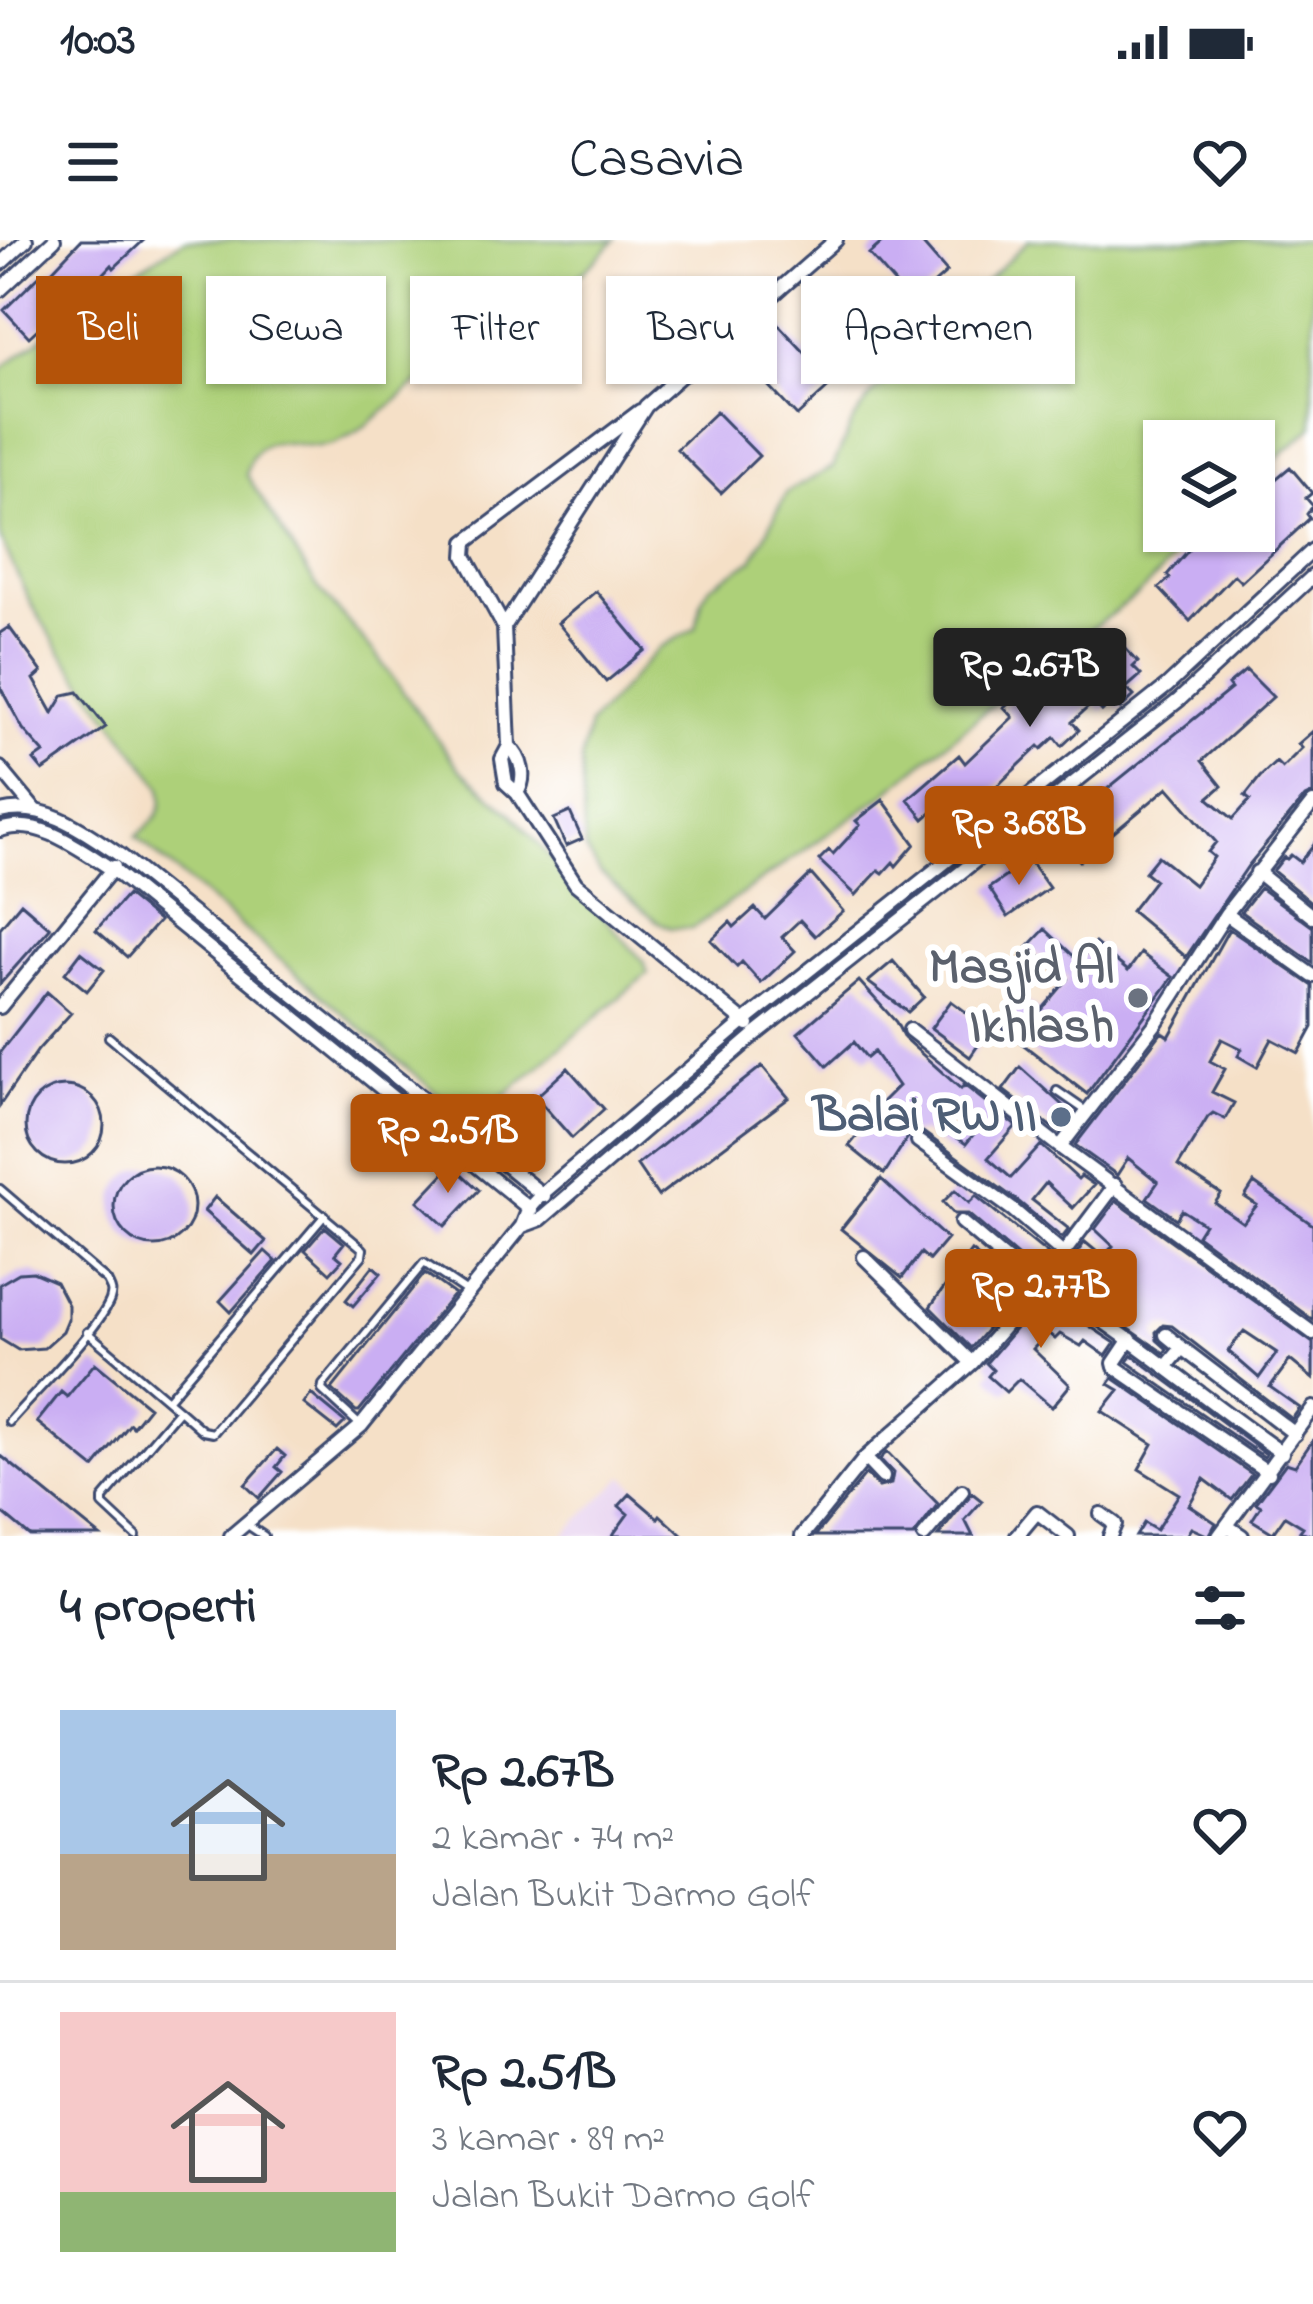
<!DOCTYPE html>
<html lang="id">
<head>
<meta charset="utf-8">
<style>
	:root { --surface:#fff; --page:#f6f6f7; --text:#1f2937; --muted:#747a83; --line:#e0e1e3; --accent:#b45309 }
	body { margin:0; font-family:"Indie Flower",sans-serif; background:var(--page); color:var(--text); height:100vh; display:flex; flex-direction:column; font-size:45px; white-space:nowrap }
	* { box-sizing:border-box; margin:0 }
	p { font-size:39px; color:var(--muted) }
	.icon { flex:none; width:66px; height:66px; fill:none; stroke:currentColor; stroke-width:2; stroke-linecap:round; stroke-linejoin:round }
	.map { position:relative; height:1296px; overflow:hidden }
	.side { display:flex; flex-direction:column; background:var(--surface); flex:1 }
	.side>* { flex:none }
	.guide { position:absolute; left:36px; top:36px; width:1242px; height:108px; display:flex; gap:24px }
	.fabs { position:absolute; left:1143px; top:180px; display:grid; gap:24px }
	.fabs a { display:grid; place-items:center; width:132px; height:132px; border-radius:0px; background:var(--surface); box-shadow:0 3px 9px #0004; font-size:60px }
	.price { position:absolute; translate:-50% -102px; padding:0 27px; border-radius:12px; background:var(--accent); color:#fff; font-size:39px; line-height:78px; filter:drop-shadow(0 3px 6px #0008) }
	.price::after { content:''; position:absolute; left:50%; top:72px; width:36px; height:27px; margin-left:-18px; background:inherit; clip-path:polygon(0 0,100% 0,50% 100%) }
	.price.on { background:#222; color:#fff }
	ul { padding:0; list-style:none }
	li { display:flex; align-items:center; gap:36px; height:300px; padding:0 60px }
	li+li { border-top:3px solid var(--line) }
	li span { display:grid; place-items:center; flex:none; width:336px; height:240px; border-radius:0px; color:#555 }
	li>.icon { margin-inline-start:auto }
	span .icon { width:144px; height:144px; fill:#fffc; stroke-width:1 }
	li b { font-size:51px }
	h2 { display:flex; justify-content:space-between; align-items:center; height:144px; padding:0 60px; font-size:51px }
	.chip { padding:0 42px; border-radius:0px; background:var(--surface); box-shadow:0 3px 9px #0004; font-size:42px; line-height:108px }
	.chip.on { background:var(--accent); color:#fff }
	.status { display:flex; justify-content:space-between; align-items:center; height:84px; padding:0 60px; background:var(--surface); direction:ltr }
	.status svg { height:33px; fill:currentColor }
	header { display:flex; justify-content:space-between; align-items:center; height:156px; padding:0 60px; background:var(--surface); font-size:54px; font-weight:600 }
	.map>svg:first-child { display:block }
</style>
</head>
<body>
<div class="status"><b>10:03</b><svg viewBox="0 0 49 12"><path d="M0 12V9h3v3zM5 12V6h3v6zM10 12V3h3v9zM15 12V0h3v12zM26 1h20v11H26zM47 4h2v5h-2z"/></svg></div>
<header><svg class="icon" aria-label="menu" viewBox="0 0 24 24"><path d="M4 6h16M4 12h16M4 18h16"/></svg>Casavia<svg class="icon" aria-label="heart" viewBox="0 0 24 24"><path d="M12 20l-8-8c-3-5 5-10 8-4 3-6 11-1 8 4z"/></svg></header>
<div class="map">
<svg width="1313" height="1296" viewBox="0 0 1313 1296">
	<rect width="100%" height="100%" fill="#fff"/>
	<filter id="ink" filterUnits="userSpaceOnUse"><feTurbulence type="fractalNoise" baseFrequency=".00833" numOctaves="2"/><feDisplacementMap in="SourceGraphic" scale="24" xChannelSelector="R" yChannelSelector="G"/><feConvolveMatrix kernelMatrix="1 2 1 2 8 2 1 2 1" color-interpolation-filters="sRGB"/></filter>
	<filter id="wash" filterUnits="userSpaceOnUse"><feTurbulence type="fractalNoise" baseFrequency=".004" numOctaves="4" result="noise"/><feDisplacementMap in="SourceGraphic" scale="48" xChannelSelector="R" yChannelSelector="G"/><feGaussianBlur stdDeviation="2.7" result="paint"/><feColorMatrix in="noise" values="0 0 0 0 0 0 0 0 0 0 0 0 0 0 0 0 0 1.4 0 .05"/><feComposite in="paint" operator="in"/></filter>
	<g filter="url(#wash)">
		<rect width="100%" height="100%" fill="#f5e0c7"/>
		<path fill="#e7d2ef" d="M624 1236 691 1296H562Z"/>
		<path fill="#add079" stroke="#64806c" stroke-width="3" d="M184 0H615C559 62 497 93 428 136 397 156 372 187 338 202 303 218 260 177 246 234L316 345 376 415 460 530 511 573 643 721 648 733 472 883 136 597C155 580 166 573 161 546L61 412 30 362 0 298V129L123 39Z
			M1029 0H1313V187L1254 238V201H1164V291H1200L1141 352 1030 434 882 556 693 688H671L657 681 601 634 585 608 581 521 589 485 659 408 696 388 702 359 710 346 753 320 787 252 833 227 853 181 874 152 937 107 945 98 957 70Z"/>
		<g id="blocks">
			<path fill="#caaef3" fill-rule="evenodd" d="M81 0H144L114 28 112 25 76 63 71 58 29 97 4 70 41 34 45 38Z
				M885 0H919L947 32 912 63 869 14Z
				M778 84 833 143 797 176 742 118Z
				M716 172 759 216 721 253 677 209Z
				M1290 227 1312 253 1306 258 1313 266 1307 274 1310 278 1241 342 1234 335 1190 381 1159 348 1170 338 1167 335 1205 291H1254V249L1261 243 1265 248Z
				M596 351 645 410 606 442 558 383Z
				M9 387 42 432 34 439 53 473 64 455 78 452 106 487 43 531 34 520 44 513 23 489 0 447V393Z
				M1108 390 1138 422 1133 427 1141 435 1126 448 1134 456 1120 469 1113 461 1102 471 1094 462 1072 482 1079 490 1062 506 1055 497 1042 509 1039 506 991 552 1000 563 964 594 939 566 924 579 908 559 959 515 965 523 1013 477 1004 467 1050 425 1059 435Z
				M1246 430 1273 457 1202 521 1222 546 1208 558 1233 579 1250 560 1245 556 1260 537 1276 522 1282 528 1302 508 1298 504 1313 491V553L1305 557 1248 626 1186 717 1131 671 1155 640 1145 632 1158 616 1194 645 1214 617 1208 612 1216 602 1168 547 1080 621 1059 597 1094 566 1091 562 1231 449 1228 445Z
				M883 560 915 604 896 626 893 622 883 633 879 630 856 655 819 620 829 610 833 614 860 585 856 581Z
				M570 572 582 599 566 606 554 579Z
				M1313 605V664L1273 631 1284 617 1287 619 1291 615 1300 622Z
				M1029 620 1049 648 1008 677 989 648Z
				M811 634 843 671 815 696 800 680 782 697 795 711 761 743 742 722 737 727 711 700 730 682 734 687 755 668 765 679Z
				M1260 648 1313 687V723L1241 672Z
				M127 655 159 681 127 717 96 690Z
				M21 663 50 688 0 744V688Z
				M1045 689 1079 721 1095 703 1128 731 1141 713 1173 737 1087 854 1002 788 1023 760 1040 772 1068 739 1028 707Z
				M1229 689 1313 746V787L1299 813 1272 799 1257 827 1238 816 1242 809 1222 799 1210 821 1225 829 1212 852 1234 863 1225 879 1213 873 1208 877 1178 926 1221 954 1215 963 1243 983 1257 965 1245 957 1254 943 1313 985V1080L1197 995 1204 984 1182 970 1176 979 1147 958 1158 942 1128 918 1117 935 1075 905 1162 792 1169 797Z
				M81 712 104 730 87 751 65 733Z
				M893 721 924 757 908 772 868 742Z
				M859 741 896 782 904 798 961 849 964 845 1016 886 988 918 1011 938 1041 905 1078 939 1081 936 1094 945 1073 968 1046 943 1032 960 1069 989 1062 998 1019 962 923 892 910 894 884 934 849 906 868 883 861 877 875 860 880 864 898 846 874 812 867 818 854 802 827 826 798 793ZM960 867 981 885 966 904 941 886Z
				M47 752 71 773 38 810 0 865V812Z
				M951 761 989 789 970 817 931 788Z
				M762 826 789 858 658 956 637 925Z
				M1020 827 1072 874 1058 892 1003 850Z
				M568 828 604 869 572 898 536 857Z
				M26 885a39 39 0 1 1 78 0a39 39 0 1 1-78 0Z
				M452 925 479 950 445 986 418 961Z
				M114 966a40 40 0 1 1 80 0a40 40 0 1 1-80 0Z
				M881 939 947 999 929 1020 921 1013 902 1038 841 989Z
				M955 950 969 963 976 956 1049 1015 1036 1032 968 974H954L943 962Z
				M215 957 266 1001 254 1015 204 971Z
				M1116 961 1313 1103V1139L1290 1120 1270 1147 1300 1168 1292 1179 1172 1086 1163 1085 1156 1092 1157 1100 1167 1109 1164 1113 1057 1039 1085 1002 1103 1017 1113 1006 1095 989ZM1244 1091 1277 1113 1259 1138 1228 1111Z
				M325 987 344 1003 335 1014 342 1020 330 1033 305 1010Z
				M265 1011 276 1021 231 1072 220 1061Z
				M971 1011 993 1028 996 1025 1023 1048 971 1108 930 1067Z
				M373 1026 381 1033 353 1066 346 1060Z
				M33 1032 56 1042 68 1065V1079L63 1091 44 1108 18 1110 0 1099V1044L19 1033Z
				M425 1033 454 1054 359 1171H356L332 1149Z
				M1044 1056 1115 1103 1106 1116 1085 1101 1081 1106 1060 1094 1055 1099 1048 1093 1033 1109 1070 1145 1052 1167 1019 1139 1006 1152 988 1136 993 1130 986 1123Z
				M1132 1115 1266 1214 1264 1217 1127 1122Z
				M95 1123 149 1167 133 1187 130 1184 94 1228 37 1182 61 1152 67 1157Z
				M1113 1138 1252 1234 1232 1260 1204 1239 1189 1265 1216 1283 1209 1296 1191 1288 1186 1296H1136L1144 1283 1156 1290 1179 1254 1139 1229 1153 1204 1102 1171 1119 1150 1109 1144Z
				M311 1154 345 1182 337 1190 304 1164Z
				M1313 1200V1296L1300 1291 1303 1287 1285 1276 1273 1293 1252 1280 1261 1266 1256 1263 1286 1223 1295 1226Z
				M277 1209 285 1216 276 1227 282 1232 259 1258 245 1245Z
				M887 1212 938 1264 914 1296H815L866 1234 879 1247 891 1244 893 1233 880 1219Z
				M0 1215 100 1296H30L0 1271Z
				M972 1253 982 1261 965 1280 973 1296H938Z
				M630 1254 658 1278 660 1275 683 1296H612L628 1274 619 1266Z"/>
		</g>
	</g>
	<g filter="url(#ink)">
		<use href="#blocks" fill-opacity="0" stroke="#3c4a6e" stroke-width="3"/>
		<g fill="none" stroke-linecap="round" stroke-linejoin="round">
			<defs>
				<path id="lane" d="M109 797 363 1009 362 1016 213 1193 203 1191 179 1170
					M1057 851 1086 871
					M0 949 107 1041C111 1050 113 1050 110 1060 98 1091 33 1154 9 1182
					M87 1092 179 1170 103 1259V1265L136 1296
					M168 1159 325 975
					M360 1185 322 1150 323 1145 424 1023 467 1052
					M246 1284 264 1296"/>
				<path id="street" d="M0 24 26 0
					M0 50 54 0
					M1313 310 1167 446 745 781 542 954 529 968 522 986 541 979 756 794 1179 460 1313 336
					M504 387 465 316 466 302 640 171
					M509 506C522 518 527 538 517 553
					M0 528 34 569
					M0 572C45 560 86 592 121 616L544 956
					M0 590C39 576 81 610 113 630L531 970
					M1257 632 1313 677
					M1226 674 1313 736
					M0 767 114 627
					M748 785 576 644 517 553 506 543 502 519 509 506 504 387 646 166 836 0
					M910 790 1060 907 1313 1093
					M918 901 1013 970 1063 1013
					M1060 907 1156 783 1226 674 1313 563
					M961 982 1038 1047
					M864 1017 972 1123
					M1042 1042C1127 1092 1201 1157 1282 1213
					M1166 1095 1182 1108
					M1130 1099 1114 1123 1115 1127 1269 1233
					M1166 1127 1182 1108 1295 1194
					M883 1237 865 1218 972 1123 1038 1047 1115 945
					M1101 1274 1115 1284 1110 1296
					M1227 1286 1242 1296
					M231 1296 361 1186 522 986
					M802 1296 865 1218
					M924 1296 962 1251
					M1017 1296 1037 1272 1068 1296
					M1219 1296 1313 1168"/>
			</defs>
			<use href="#lane" stroke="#3c4a6e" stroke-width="12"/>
			<use href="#street" stroke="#3c4a6e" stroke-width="18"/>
			<use href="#lane" stroke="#fff" stroke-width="6"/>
			<use href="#street" stroke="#fff" stroke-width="12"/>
		</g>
	</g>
	<circle fill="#6b7280" stroke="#fff" stroke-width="4.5" cx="1138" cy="758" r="12"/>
	<circle fill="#5c6f8a" stroke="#fff" stroke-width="4.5" cx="1061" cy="877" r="12"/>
	<g text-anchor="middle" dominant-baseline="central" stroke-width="12" stroke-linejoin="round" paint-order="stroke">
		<g font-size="51" font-weight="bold" fill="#5b616d" stroke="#fff" text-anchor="end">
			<text x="1114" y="729">Masjid Al<tspan x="1114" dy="59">Ikhlash</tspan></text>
		</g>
		<g font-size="51" font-weight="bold" fill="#4e5e75" stroke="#fff" text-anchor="end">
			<text x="1037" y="877">Balai RW II</text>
		</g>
	</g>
</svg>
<div class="fabs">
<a><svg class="icon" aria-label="layers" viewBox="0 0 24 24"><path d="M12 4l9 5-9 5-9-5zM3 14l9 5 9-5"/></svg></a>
</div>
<b class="price on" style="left:1030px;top:490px">Rp 2.67B</b>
<b class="price" style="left:1019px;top:648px">Rp 3.68B</b>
<b class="price" style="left:448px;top:956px">Rp 2.51B</b>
<b class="price" style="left:1041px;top:1111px">Rp 2.77B</b>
<div class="guide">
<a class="chip on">Beli</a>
<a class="chip">Sewa</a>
<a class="chip">Filter</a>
<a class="chip">Baru</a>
<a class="chip">Apartemen</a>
</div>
</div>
<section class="side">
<h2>4 properti<svg class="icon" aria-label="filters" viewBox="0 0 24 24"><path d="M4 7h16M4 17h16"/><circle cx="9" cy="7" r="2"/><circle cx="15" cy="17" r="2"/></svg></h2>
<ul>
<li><span style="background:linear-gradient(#a9c7e8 60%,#b9a48a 0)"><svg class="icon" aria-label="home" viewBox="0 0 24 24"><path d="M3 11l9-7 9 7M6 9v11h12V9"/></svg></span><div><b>Rp 2.67B</b><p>2 kamar · 74 m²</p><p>Jalan Bukit Darmo Golf</p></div><svg class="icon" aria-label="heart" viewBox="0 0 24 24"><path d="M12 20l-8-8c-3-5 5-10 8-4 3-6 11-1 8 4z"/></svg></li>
<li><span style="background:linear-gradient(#f6c9c9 75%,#8fb573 0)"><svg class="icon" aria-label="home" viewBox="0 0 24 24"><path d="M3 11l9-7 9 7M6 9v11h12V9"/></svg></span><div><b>Rp 2.51B</b><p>3 kamar · 89 m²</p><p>Jalan Bukit Darmo Golf</p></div><svg class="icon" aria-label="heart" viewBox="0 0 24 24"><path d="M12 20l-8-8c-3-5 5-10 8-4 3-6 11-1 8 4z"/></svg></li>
</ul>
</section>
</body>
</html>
